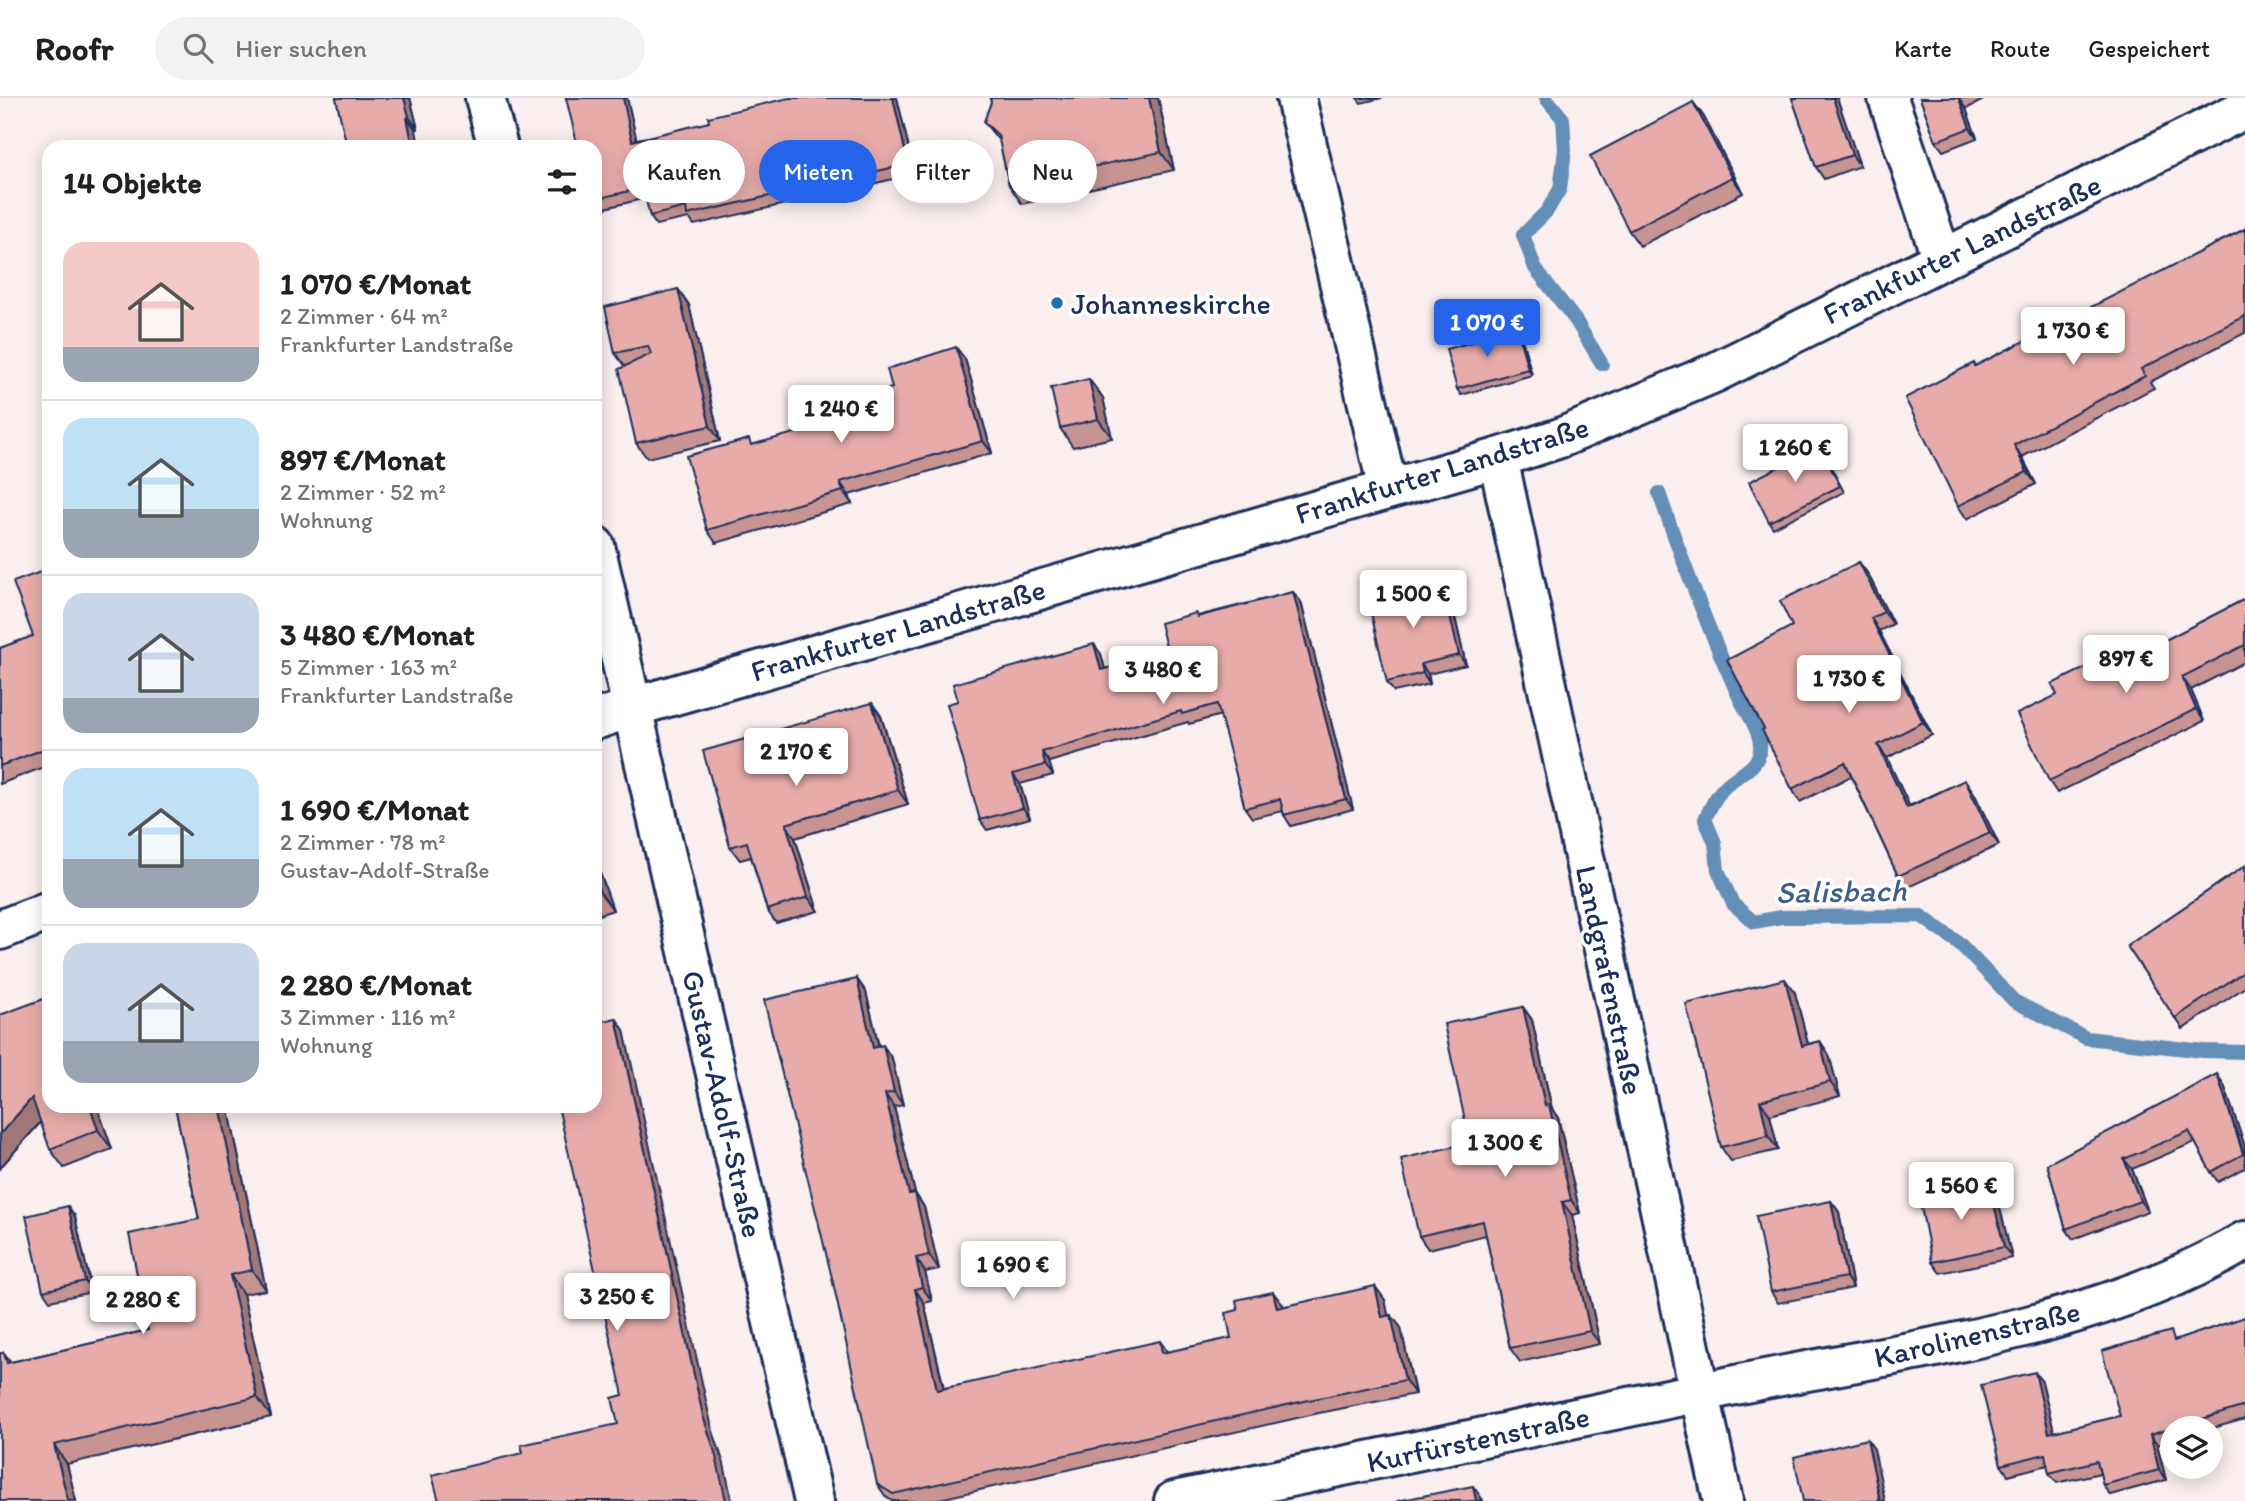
<!DOCTYPE html>
<html lang="de">
<head>
<meta charset="utf-8">
<style>
	:root { --surface:#fff; --page:#f2f2f2; --text:#202124; --muted:#757577; --line:#e0e0e0; --accent:#2563eb }
	body { margin:0; font-family:Itim,sans-serif; background:var(--page); color:var(--text); height:100vh; display:flex; flex-direction:column; font-size:26px; white-space:nowrap }
	* { box-sizing:border-box; margin:0 }
	p { font-size:23px; color:var(--muted) }
	.icon { flex:none; width:38px; height:38px; fill:none; stroke:currentColor; stroke-width:2; stroke-linecap:round; stroke-linejoin:round }
	.map { position:relative; flex:1; overflow:hidden }
	.details { position:absolute; left:42px; top:42px; width:560px; height:973px; display:flex; flex-direction:column; background:var(--surface); border-radius:21px; box-shadow:0 4px 18px #0003 }
	.details>* { flex:none }
	.hud { position:absolute; left:623px; top:42px; width:665px; height:63px; display:flex; gap:14px }
	.controls { position:absolute; left:2160px; top:1318px; display:grid; gap:14px }
	.controls a { display:grid; place-items:center; width:63px; height:63px; border-radius:50%; background:var(--surface); box-shadow:0 4px 18px #0003; font-size:35px }
	.price { position:absolute; translate:-50% -60px; padding:0 16px; border-radius:7px; background:#fff; color:#222; font-size:23px; line-height:46px; filter:drop-shadow(0 2px 4px #0008) }
	.price::after { content:''; position:absolute; left:50%; top:42px; width:21px; height:16px; margin-left:-10px; background:inherit; clip-path:polygon(0 0,100% 0,50% 100%) }
	.price.on { background:var(--accent); color:#fff }
	ul { padding:0; list-style:none }
	li { display:flex; align-items:center; gap:21px; height:175px; padding:0 21px }
	li+li { border-top:2px solid var(--line) }
	li span { display:grid; place-items:center; flex:none; width:196px; height:140px; border-radius:21px; color:#555 }
	li>.icon { margin-inline-start:auto }
	span .icon { width:84px; height:84px; fill:#fffc; stroke-width:1 }
	li b { font-size:30px }
	h2 { display:flex; justify-content:space-between; align-items:center; height:84px; padding:0 21px; font-size:30px }
	.chip { padding:0 24px; border-radius:32px; background:var(--surface); box-shadow:0 4px 18px #0003; font-size:24px; line-height:63px }
	.chip.on { background:var(--accent); color:#fff }
	header { display:flex; align-items:center; gap:42px; box-sizing:border-box; height:98px; padding:0 35px; background:var(--surface); border-bottom:2px solid var(--line) }
	header strong { font-size:33px }
	nav { display:flex; gap:38px; margin-inline-start:auto; font-size:24px }
	.search { width:490px; height:63px; background:var(--page); display:flex; align-items:center; gap:18px; box-sizing:border-box; padding:0 24px; border-radius:38px; color:var(--muted); font-size:26px }
	.map>svg:first-child { display:block }
</style>
</head>
<body>
<header>
<strong>Roofr</strong>
<div class="search"><svg class="icon" aria-label="search" viewBox="0 0 24 24"><circle cx="10" cy="10" r="6"/><path d="M15 15l6 6"/></svg>Hier suchen</div>
<nav><a>Karte</a><a>Route</a><a>Gespeichert</a></nav>
</header>
<div class="map">
<svg width="2245" height="1403" viewBox="0 0 2245 1403">
	<rect width="100%" height="100%" fill="#faeeee"/>
	<filter id="ink" filterUnits="userSpaceOnUse"><feTurbulence type="fractalNoise" baseFrequency=".0143" numOctaves="2"/><feDisplacementMap in="SourceGraphic" scale="14" xChannelSelector="R" yChannelSelector="G"/><feConvolveMatrix kernelMatrix="1 2 1 2 8 2 1 2 1" color-interpolation-filters="sRGB"/></filter>
	<g filter="url(#ink)">
		<g fill="none" stroke-linecap="round" stroke-linejoin="round">
			<path stroke="#628eb7" stroke-width="14" d="M1546 0 1563 21 1565 52 1560 91 1547 113 1523 137 1535 170 1576 223 1602 266
				M1659 395C1683 465 1709 534 1740 601 1747 616 1765 639 1759 656 1755 671 1739 676 1729 685 1717 695 1711 708 1705 721L1715 745 1718 772 1733 806 1754 824 1781 819 1921 818 1960 846 2014 903 2086 940 2204 953 2245 954"/>
			<defs>
				<path id="minor" d="M485 0 498 49
					M1296 0 1388 391
					M1888 0 1942 161
					M1498 360 1723 1403
					M595 448 814 1403
					M1174 1403C1363 1364 1551 1325 1740 1286 1911 1251 2091 1233 2245 1143"/>
				<path id="major" d="M595 622 633 609 1498 360 1560 340 1714 275 2245 11
					M0 832 49 813"/>
			</defs>
			<use href="#minor" stroke="#1b2f5e" stroke-width="44"/>
			<use href="#major" stroke="#1b2f5e" stroke-width="44"/>
			<use href="#minor" stroke="#fff" stroke-width="38"/>
			<use href="#major" stroke="#fff" stroke-width="38"/>
		</g>
		<path fill="#c79492" stroke="#1b2f5e" stroke-width="2" d="M410 0 418 31 347 49Z
			M566 0H627L636 41 897 0 915 76 694 127 689 120 656 127 650 118 646 100 597 112 595 109V49Z
			M990 0H1158L1174 72 1022 106 1009 87 1000 44 984 24 991 4Z
			M1357 0H1382L1361 5Z
			M1792 0H1837L1860 68 1824 81 1816 69Z
			M1920 0H1987L1966 11 1977 40 1943 53 1936 43Z
			M1693 4 1704 19 1743 95 1640 148 1629 133Z
			M2245 131V235L2150 284 2154 290 2022 359 2036 386 1967 421 1958 408 1976 268Z
			M678 191 689 207 720 343 647 360 636 345 625 269 615 255Z
			M1517 232 1521 238 1532 277 1461 297 1457 291Z
			M965 261 992 355 849 397 852 406 716 445 707 432 753 347 873 313 892 290Z
			M1103 300 1112 340 1073 349 1060 330Z
			M1820 348 1844 394 1773 430 1769 424Z
			M1859 464 1868 476 1893 526 1879 533 1932 637 1887 660 1909 708 1965 682 1974 695 1999 747 1906 790 1898 778 1851 678 1800 704 1792 691 1764 631 1792 528Z
			M49 471V667L0 686V550L33 538Z
			M1442 484 1449 494 1466 567 1428 576 1430 586 1394 594 1387 584Z
			M1293 494 1301 504 1353 711 1291 728 1284 717 1283 713 1252 720 1245 710 1221 617 1189 626 1188 624 1049 664 1053 677 1020 686 1030 720 987 732 980 722 958 603 1101 556 1105 571 1167 553 1198 518Z
			M2245 501V564L2191 592 2204 623 2057 695 2049 683 2123 564Z
			M872 605 881 618 908 706 795 740 818 813 776 825 767 812 751 759 740 762 730 749Z
			M595 761 613 812 595 818Z
			M2245 768V889L2183 931 2127 848Z
			M857 881 866 894 879 948 892 961 903 1007 894 1009 915 1095 924 1109 939 1171 925 1174 932 1203 924 1205 944 1290 1167 1254 1231 1240 1283 1207V1208L1385 1202 1388 1217H1391L1401 1230 1415 1296 1319 1315 931 1403H892L886 1399 877 1386Z
			M1795 895 1808 946 1820 943 1829 957 1840 998 1770 1017 1778 1052 1731 1063 1721 1049Z
			M1523 909 1532 922 1552 1011 1558 1020 1580 1115 1572 1117 1600 1246 1520 1264 1510 1250 1486 1137 1428 1151 1419 1138 1460 1047 1466 1027Z
			M0 917 49 1008H97L112 1051 64 1070 50 1051 41 1024 0 1070Z
			M2224 987 2245 1049V1070L2218 1084 2211 1074 2195 1044 2132 1071 2148 1113 2073 1141 2066 1131 2047 1066Z
			M175 1008H228L266 1192 243 1196 271 1319 67 1366 76 1403H0L4 1255 11 1264 148 1232 199 1121Z
			M1989 1084 1996 1094 2012 1160 1940 1175 1932 1164Z
			M1831 1103 1839 1114 1853 1190 1778 1205 1771 1194Z
			M75 1119 92 1194 50 1203 43 1193Z
			M2245 1219V1321L2210 1331V1330H2172V1343L2157 1347 2166 1382 2110 1397 2103 1387 2100 1375 2057 1385 2049 1375 2048 1367 2008 1377 2001 1367 2042 1284 2054 1334 2120 1318 2177 1242Z"/>
		<path fill="#a27877" stroke="#1b2f5e" stroke-width="2" d="M404 0H410L418 31 409 19Z
			M623 0H627L639 52 632 43Z
			M893 0H897L915 76 908 66Z
			M1149 0H1158L1174 72 1161 54Z
			M1833 0H1837L1860 68 1852 57Z
			M1959 1 1966 11 1977 40 1970 30Z
			M1693 4 1704 19 1743 95 1732 79Z
			M407 20 416 32 419 49H413Z
			M678 191 689 207 720 343 710 328Z
			M1517 232 1521 238 1532 277 1528 271Z
			M956 249 965 261 992 355 983 343Z
			M1089 281 1103 300 1112 340 1098 321Z
			M2014 347 2022 359 2036 386 2027 374Z
			M840 384 849 397 852 406 843 393Z
			M1859 464 1868 476 1893 526 1884 514Z
			M1442 484 1449 494 1466 567 1459 557Z
			M1293 494 1301 504 1353 711 1346 701Z
			M1871 520 1879 533 1932 637 1923 624Z
			M1094 546 1101 556 1108 583 1101 572Z
			M1421 566 1428 576 1430 586 1423 575Z
			M2182 579 2191 592 2204 623 2196 611Z
			M872 605 881 618 908 706 898 692Z
			M1878 647 1887 660 1916 722 1907 710Z
			M1042 654 1049 664 1053 677 1045 667Z
			M1013 676 1020 686 1030 720 1023 710Z
			M1965 682 1974 695 1999 747 1990 735Z
			M786 726 795 740 818 813 808 799Z
			M595 761 613 812 599 793 595 780Z
			M857 881 866 894 882 963 873 950Z
			M1785 881 1795 895 1812 962 1802 948Z
			M1523 909 1532 922 1552 1011 1558 1020 1580 1115 1571 1102 1545 1008Z
			M616 920 624 932 712 1330 724 1366 732 1403H726L703 1318Z
			M1820 943 1829 957 1840 998 1830 984Z
			M883 947 892 961 903 1007 894 994Z
			M2217 976 2224 987 2245 1049V1059Z
			M885 996 894 1009 915 1095 924 1109 939 1171 929 1157 909 1096Z
			M32 1000 45 1019 0 1070V1036Z
			M1760 1003 1770 1017 1778 1052 1768 1038Z
			M90 1008H97L112 1051 98 1032Z
			M219 1008H228L266 1192 252 1172Z
			M2124 1061 2132 1071 2148 1113 2140 1103Z
			M1989 1084 1996 1094 2012 1160 2004 1149Z
			M1831 1103 1839 1114 1853 1190 1846 1179Z
			M1562 1104 1572 1117 1600 1246 1590 1233Z
			M68 1108 75 1119 92 1194 85 1183Z
			M916 1160 925 1174 932 1203 922 1189Z
			M230 1177 243 1196 271 1319 257 1299Z
			M1375 1188 1385 1202 1391 1232 1382 1219Z
			M915 1191 924 1205 947 1305 937 1292Z
			M1273 1194 1283 1207 1287 1223 1277 1210Z
			M1391 1217 1401 1230 1415 1296 1405 1282Z
			M1160 1243 1169 1256 1162 1255Z
			M4 1255 18 1274 7 1265Z
			M2035 1274 2042 1284 2057 1346 2049 1335Z
			M2150 1337 2157 1347 2166 1382 2159 1372Z
			M1867 1341 1874 1351 1885 1403H1880Z
			M54 1347 67 1366 76 1403H68Z
			M1473 1388 1483 1402V1403H1476Z"/>
		<path fill="#e7acaa" stroke="#1b2f5e" stroke-width="2" d="M336 0H404L409 19 407 20 413 49H347Z
			M566 0H623L632 43 709 24 708 19 789 0H893L908 66 687 117 686 109 650 118 643 90 595 101V49H578Z
			M990 0H1149L1161 54 1009 87 998 37 984 24 991 4Z
			M1792 0H1833L1852 57 1816 69Z
			M1920 0H1960L1959 1 1970 30 1936 43Z
			M1693 4 1732 79 1629 133 1590 58Z
			M2245 131V218L2141 271 2145 278 2014 347 2027 374 1958 408 1905 300 1974 265 1975 268Z
			M678 191 710 328 636 345 619 271 651 256 648 248 615 255 605 209Z
			M1517 232 1528 271 1457 291 1446 251Z
			M956 249 983 343 840 384 843 393 707 432 686 358 749 341 751 347 873 313 868 297 892 290 887 271Z
			M1089 281 1098 321 1060 330 1051 290Z
			M1820 348 1840 388 1769 424 1749 384Z
			M1859 464 1884 514 1871 520 1923 624 1878 647 1907 710 1965 682 1990 735 1898 778 1845 664 1792 691 1762 632 1764 631 1727 562 1792 528 1780 503Z
			M49 471V649L0 668V550L33 538 13 484Z
			M1442 484 1459 557 1421 566 1423 575 1387 584 1368 502Z
			M1293 494 1346 701 1284 717 1280 701 1245 710 1217 606 1182 616 1181 613 1042 654 1045 667 1013 676 1023 710 980 722 947 606 958 603 953 586 1094 546 1101 572 1167 553 1160 525 1196 515 1197 519Z
			M2245 501V547L2182 579 2196 611 2049 683 2017 616 2057 597 2052 586 2116 555 2121 565Z
			M872 605 898 692 786 726 808 799 767 812 747 744 730 749 703 653Z
			M2245 768V873L2175 920 2127 848Z
			M595 780 599 793 595 794Z
			M857 881 873 950 883 947 894 994 885 996 909 1096 915 1095 929 1157 916 1160 922 1189 915 1191 937 1292 1160 1243 1162 1255 1231 1240 1226 1215 1238 1212 1236 1202 1273 1194 1277 1210 1375 1188 1382 1219 1391 1217 1405 1282 1309 1302 893 1396 877 1386 832 1180 764 902Z
			M1785 881 1802 948 1820 943 1830 984 1760 1003 1768 1038 1721 1049 1686 906Z
			M49 899V1008H90L98 1032 50 1051 32 1000 0 1036V917Z
			M1523 909 1545 1008 1549 1007 1571 1102 1562 1104 1590 1233 1510 1250 1483 1123 1419 1138 1401 1061 1460 1047 1456 1029 1466 1027 1444 926Z
			M616 920 703 1318 715 1354 726 1403H439L432 1377 523 1355 521 1347 618 1326 612 1300 623 1297 558 1008H595V925Z
			M2217 976 2243 1056 2211 1074 2189 1033 2124 1061 2140 1103 2066 1131 2047 1066Z
			M175 1008H219L252 1172 230 1177 257 1299 54 1347 68 1403H0V1255H4L7 1265 148 1232 129 1136 199 1121Z
			M1989 1084 2004 1149 1932 1164 1919 1099Z
			M1831 1103 1846 1179 1771 1194 1756 1118Z
			M68 1108 85 1183 43 1193 26 1118Z
			M2245 1219V1308L2150 1337 2159 1372 2103 1387 2097 1363 2049 1375 2045 1356 2001 1367 1981 1287 2035 1274 2049 1335 2120 1318 2102 1253 2171 1233 2174 1243Z
			M1867 1341 1880 1403H1803L1794 1359Z
			M1473 1388 1476 1403H1397Z"/>
	</g>
	<circle fill="#1f6fb2" stroke="#fff" stroke-width="2.5" cx="1057" cy="205" r="7"/>
	<g text-anchor="middle" dominant-baseline="central" stroke-width="7" stroke-linejoin="round" paint-order="stroke">
		<g font-size="30" fill="#1b2f5e" stroke="#fff">
			<text transform="translate(1962 151) rotate(-26)">Frankfurter Landstraße</text>
			<text transform="translate(1442 372) rotate(-17)">Frankfurter Landstraße</text>
			<text transform="translate(898 532) rotate(-16)">Frankfurter Landstraße</text>
			<text transform="translate(1610 882) rotate(78)">Landgrafenstraße</text>
			<text transform="translate(723 1006) rotate(77)">Gustav-Adolf-Straße</text>
			<text transform="translate(1977 1236) rotate(-13)">Karolinenstraße</text>
			<text transform="translate(1478 1341) rotate(-12)">Kurfürstenstraße</text>
		</g>
		<g font-size="30" fill="#1b2f5e" stroke="#fff" text-anchor="start">
			<text x="1071" y="205">Johanneskirche</text>
		</g>
		<g font-size="32" font-style="italic" fill="#3f5e8a" stroke="#fff">
			<text transform="translate(1841 793) rotate(-1)">Salisbach</text>
		</g>
	</g>
</svg>
<div class="controls">
<a><svg class="icon" aria-label="layers" viewBox="0 0 24 24"><path d="M12 4l9 5-9 5-9-5zM3 14l9 5 9-5"/></svg></a>
</div>
<b class="price on" style="left:1487px;top:261px">1 070 €</b>
<b class="price" style="left:2073px;top:269px">1 730 €</b>
<b class="price" style="left:841px;top:347px">1 240 €</b>
<b class="price" style="left:1795px;top:386px">1 260 €</b>
<b class="price" style="left:1413px;top:532px">1 500 €</b>
<b class="price" style="left:2126px;top:597px">897 €</b>
<b class="price" style="left:1163px;top:608px">3 480 €</b>
<b class="price" style="left:1849px;top:617px">1 730 €</b>
<b class="price" style="left:796px;top:690px">2 170 €</b>
<b class="price" style="left:1505px;top:1081px">1 300 €</b>
<b class="price" style="left:1961px;top:1124px">1 560 €</b>
<b class="price" style="left:1013px;top:1203px">1 690 €</b>
<b class="price" style="left:617px;top:1235px">3 250 €</b>
<b class="price" style="left:143px;top:1238px">2 280 €</b>
<div class="hud">
<a class="chip">Kaufen</a>
<a class="chip on">Mieten</a>
<a class="chip">Filter</a>
<a class="chip">Neu</a>
</div>
<section class="details">
<h2>14 Objekte<svg class="icon" aria-label="filters" viewBox="0 0 24 24"><path d="M4 7h16M4 17h16"/><circle cx="9" cy="7" r="2"/><circle cx="15" cy="17" r="2"/></svg></h2>
<ul>
<li><span style="background:linear-gradient(#f6c9c9 75%,#9aa5b1 0)"><svg class="icon" aria-label="home" viewBox="0 0 24 24"><path d="M3 11l9-7 9 7M6 9v11h12V9"/></svg></span><div><b>1 070 €/Monat</b><p>2 Zimmer · 64 m²</p><p>Frankfurter Landstraße</p></div></li>
<li><span style="background:linear-gradient(#bfe0f5 65%,#9aa5b1 0)"><svg class="icon" aria-label="home" viewBox="0 0 24 24"><path d="M3 11l9-7 9 7M6 9v11h12V9"/></svg></span><div><b>897 €/Monat</b><p>2 Zimmer · 52 m²</p><p>Wohnung</p></div></li>
<li><span style="background:linear-gradient(#c9d6e8 75%,#9aa5b1 0)"><svg class="icon" aria-label="home" viewBox="0 0 24 24"><path d="M3 11l9-7 9 7M6 9v11h12V9"/></svg></span><div><b>3 480 €/Monat</b><p>5 Zimmer · 163 m²</p><p>Frankfurter Landstraße</p></div></li>
<li><span style="background:linear-gradient(#bfe0f5 65%,#9aa5b1 0)"><svg class="icon" aria-label="home" viewBox="0 0 24 24"><path d="M3 11l9-7 9 7M6 9v11h12V9"/></svg></span><div><b>1 690 €/Monat</b><p>2 Zimmer · 78 m²</p><p>Gustav-Adolf-Straße</p></div></li>
<li><span style="background:linear-gradient(#c9d6e8 70%,#9aa5b1 0)"><svg class="icon" aria-label="home" viewBox="0 0 24 24"><path d="M3 11l9-7 9 7M6 9v11h12V9"/></svg></span><div><b>2 280 €/Monat</b><p>3 Zimmer · 116 m²</p><p>Wohnung</p></div></li>
</ul>
</section>
</div>
</body>
</html>
